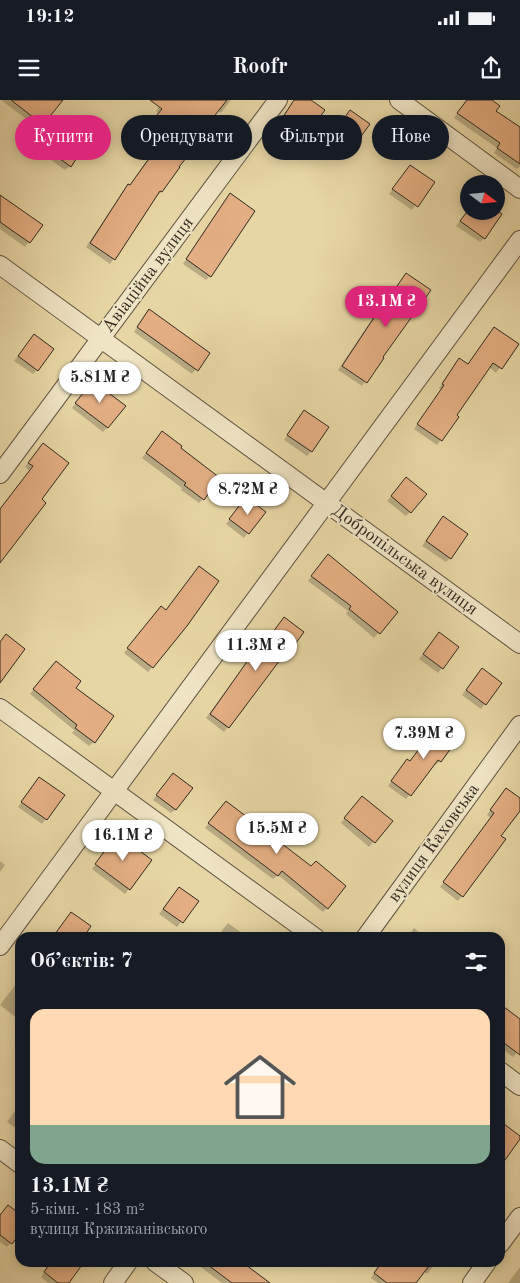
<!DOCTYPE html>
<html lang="uk">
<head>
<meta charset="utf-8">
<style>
	:root { --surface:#171b24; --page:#20242c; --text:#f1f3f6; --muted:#9ea1a6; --line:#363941; --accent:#db2777 }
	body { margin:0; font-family:"Old Standard TT",serif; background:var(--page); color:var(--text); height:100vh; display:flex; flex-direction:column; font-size:19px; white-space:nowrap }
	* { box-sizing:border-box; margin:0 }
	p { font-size:16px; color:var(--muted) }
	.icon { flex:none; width:28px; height:28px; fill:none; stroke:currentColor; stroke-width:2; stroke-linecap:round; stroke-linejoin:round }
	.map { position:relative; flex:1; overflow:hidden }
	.details { position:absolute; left:15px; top:832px; width:490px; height:335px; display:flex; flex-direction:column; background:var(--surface); border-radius:15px; box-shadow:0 2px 12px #0003 }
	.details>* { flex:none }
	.guide { position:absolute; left:15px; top:15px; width:490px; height:45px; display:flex; gap:10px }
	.needle { width:32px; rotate:106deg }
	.buttons { position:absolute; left:460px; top:75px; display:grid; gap:10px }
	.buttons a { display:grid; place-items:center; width:45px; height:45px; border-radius:50%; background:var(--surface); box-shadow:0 2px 12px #0003; font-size:25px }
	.price { position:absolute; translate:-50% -42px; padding:0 11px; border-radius:18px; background:#fff; color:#222; font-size:16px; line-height:32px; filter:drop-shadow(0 1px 2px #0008) }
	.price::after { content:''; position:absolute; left:50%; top:30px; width:15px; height:11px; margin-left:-8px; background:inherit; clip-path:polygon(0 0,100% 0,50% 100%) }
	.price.active { background:var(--accent); color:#fff }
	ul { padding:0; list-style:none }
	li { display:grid; align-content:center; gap:10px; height:265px; padding:0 15px }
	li+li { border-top:1px solid var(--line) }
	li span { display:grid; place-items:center; height:155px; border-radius:15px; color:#555 }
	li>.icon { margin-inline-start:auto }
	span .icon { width:90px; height:90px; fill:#fffc; stroke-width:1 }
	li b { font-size:21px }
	h2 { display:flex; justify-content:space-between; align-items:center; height:60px; padding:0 15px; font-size:21px }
	.pill { padding:0 18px; border-radius:22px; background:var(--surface); box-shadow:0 2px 12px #0003; font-size:18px; line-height:45px }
	.pill.active { background:var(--accent); color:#fff }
	.status { display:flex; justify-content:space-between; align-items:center; height:35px; padding:0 25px; background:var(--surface); direction:ltr }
	.status svg { height:14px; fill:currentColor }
	header { display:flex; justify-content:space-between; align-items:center; height:65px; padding:0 15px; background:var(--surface); font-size:22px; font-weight:700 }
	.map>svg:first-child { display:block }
</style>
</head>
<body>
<div class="status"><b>19:12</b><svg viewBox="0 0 49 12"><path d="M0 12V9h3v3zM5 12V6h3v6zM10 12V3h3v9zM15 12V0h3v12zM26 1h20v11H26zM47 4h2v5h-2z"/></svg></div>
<header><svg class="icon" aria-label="menu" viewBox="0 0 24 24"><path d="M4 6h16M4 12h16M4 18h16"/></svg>Roofr<svg class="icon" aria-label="share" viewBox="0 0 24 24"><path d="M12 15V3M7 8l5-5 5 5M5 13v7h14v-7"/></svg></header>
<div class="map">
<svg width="520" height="1183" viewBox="0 0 520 1183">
	<rect width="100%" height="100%" fill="#e7d6a5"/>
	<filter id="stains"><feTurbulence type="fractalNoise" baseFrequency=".004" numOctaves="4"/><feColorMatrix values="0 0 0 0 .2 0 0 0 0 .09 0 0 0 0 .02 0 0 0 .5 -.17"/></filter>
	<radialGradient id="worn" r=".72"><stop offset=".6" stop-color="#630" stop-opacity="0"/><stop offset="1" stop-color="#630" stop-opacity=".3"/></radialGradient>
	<path fill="#0003" d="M1 0H57L38 28Z
		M164 0H231L221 13 217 10 192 43 161 92 157 96 156 95 110 164 86 147 124 90 129 86 157 46 142 34 158 13 156 11Z
		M294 0H309L307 34 302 38 279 22Z
		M466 0H489L495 11 520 29V66L517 69 494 53 497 48 454 18Z
		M346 16 368 24 351 45 334 33Z
		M64 36 70 66 65 70 47 57Z
		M410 66 433 82 412 110 389 94Z
		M0 95 41 125 25 147 0 129Z
		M226 99 210 176 206 180 183 164Z
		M469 109 484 138 480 142 456 126Z
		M406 174 381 258 362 286 338 270 376 213Z
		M145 215 209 253 192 274 134 232Z
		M494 228 517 244 496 273 489 267 456 316 458 317 437 345 414 329 441 290 439 288 455 264 467 265Z
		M30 240 37 270 33 274 14 261Z
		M93 282 107 328 103 332 72 308Z
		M304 311 311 351 307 356 284 340Z
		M158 337 179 348 203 399 199 403 181 390 182 388 142 358Z
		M39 349 40 399 0 461V410L30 371 25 367Z
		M402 383 410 412 406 416 387 401Z
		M242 403 264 412 244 438 226 424Z
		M439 422 450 458 446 462 422 446Z
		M324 460 396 512 374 538 346 514 348 511 308 481Z
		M157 512 186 525 148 572 124 553Z
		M302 532 287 553 283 557 281 556 224 632 206 618 247 562Z
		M435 538 457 547 438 573 419 559Z
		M52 566 74 588 94 642 89 646 72 633 74 630 30 594Z
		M478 574 500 583 481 609 462 595Z
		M455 640 440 661 435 665 433 664 406 699 388 686 403 665Z
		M39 678 63 696 42 724 18 707Z
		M169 679 176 709 171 713 153 700Z
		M502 694 520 700V709L500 736 504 740 458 801 440 787 491 718 487 715Z
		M358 702 391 721 369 747 341 723Z
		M222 706 327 808 323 812 278 775 273 779 205 728Z
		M113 740 151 761 125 794 92 769Z
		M0 761 5 765 0 772Z
		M179 788 197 802 177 827 159 814Z
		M228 823 246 836 245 838H216Z
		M414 828 426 838H407Z
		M20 879V917L18 919 0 905Z
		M500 913 520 921V950L513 957 500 947Z
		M20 1004V1031L7 1022Z
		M8 1106 20 1115V1131L7 1147 0 1142V1115Z
		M51 1162 81 1165 68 1183H48L41 1177Z
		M194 1162H240L262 1178 258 1183H222Z
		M382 1162H437L427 1174 423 1171 415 1183H378L371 1178Z
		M520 1167V1183H508Z"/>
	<path fill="#e3ae83" stroke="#30291f" d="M11 0H63L43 25Z
		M150 0H227L194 42 197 44 179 67H180L162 92 160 91 115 160 90 143 128 84 130 85 161 42 145 29 162 9Z
		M294 0H311L325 10 307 35 283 17Z
		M467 0H492L500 6 496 11 520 27V64L497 48 500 43 457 13Z
		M350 10 370 24 357 42 337 28Z
		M64 35 83 48 71 67 51 52Z
		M410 65 435 82 418 107 392 89Z
		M230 93 255 111 211 177 186 159Z
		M0 95 43 125 30 143 0 122Z
		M469 109V111H496V110L502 114 485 139 460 121Z
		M406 173 431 190 383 257 384 258 367 283 342 266 381 207 382 208Z
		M149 209 210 253 198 271 137 227Z
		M494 227 519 244 502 269 493 263 457 315 459 317 442 341 417 324 444 285 442 284 459 258 468 264Z
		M34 234 54 249 38 271 18 256Z
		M93 281 126 306 108 328 75 303Z
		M304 310 329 327 312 352 287 335Z
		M162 331 182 346 181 348 220 378 204 400 184 385 186 383 146 353Z
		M43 343 69 363 42 399 46 403 0 463V409L33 366 28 363Z
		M406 377 427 394 411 413 391 396Z
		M246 397 266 412 249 434 229 419Z
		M443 416 468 434 451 459 426 441Z
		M328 454 398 512 380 534 349 509 351 506 311 476Z
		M199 466 219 481 187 526 153 568 127 548 161 506 166 510Z
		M284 517 304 532 288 554 286 552 229 628 210 614 251 556 254 558Z
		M439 532 459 547 443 569 423 554Z
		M6 534 25 549 0 583V542Z
		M56 561 81 581 76 588 114 616 95 643 75 628 77 625 33 589Z
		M482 568 502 583 486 605 466 590Z
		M437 625 457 640 441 662 438 660 411 696 391 681 407 659 410 661Z
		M173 673 193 688 176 710 156 695Z
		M39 677 65 695 47 720 21 702Z
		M506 688 520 698V711L501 736 506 739 463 797 443 782 494 713 490 710Z
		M362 696 393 721 375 743 344 718Z
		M226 701 311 766 316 761 346 786 328 809 282 771 278 776 208 723Z
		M117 734 152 760 130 790 95 764Z
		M179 787 199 801 183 823 163 809Z
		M71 812 91 826 83 838H52Z
		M500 904 520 919V955L500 940Z
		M500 1021 520 1036V1039L500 1067Z
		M8 1105 20 1114V1133L12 1144 0 1135V1115Z
		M51 1162H84L69 1183H58L44 1172Z
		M204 1162H242L270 1183H232Z
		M382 1162H432L416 1183H387L374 1173Z"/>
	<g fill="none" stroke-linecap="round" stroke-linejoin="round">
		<defs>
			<path id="street" d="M399 0 520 89
				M0 165 520 544
				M0 374 278 0
				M0 608 316 838
				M365 838 520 625
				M0 846 520 140
				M500 971 520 986
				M0 1049 20 1064
				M500 1144 520 1117
				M155 1162 184 1183
				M113 1183 128 1162
				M472 1183 487 1162"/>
		</defs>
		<use href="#street" stroke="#5e5440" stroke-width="20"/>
		<use href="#street" stroke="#efe4c4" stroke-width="18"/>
	</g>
	<g text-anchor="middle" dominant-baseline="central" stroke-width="4" stroke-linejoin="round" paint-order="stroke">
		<g font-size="18" fill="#30291f" stroke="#efe4c4">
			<text transform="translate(148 175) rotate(-53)">Авіаційна вулиця</text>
			<text transform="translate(405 460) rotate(36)">Добропільська вулиця</text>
			<text transform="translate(434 743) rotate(-54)">вулиця Каховська</text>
		</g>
	</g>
	<rect width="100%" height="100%" filter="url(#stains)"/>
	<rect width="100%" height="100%" fill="url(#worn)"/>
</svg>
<div class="buttons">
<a><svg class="needle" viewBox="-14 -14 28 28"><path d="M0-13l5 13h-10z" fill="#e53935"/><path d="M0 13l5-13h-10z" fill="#9ea1a6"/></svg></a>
</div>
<b class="price active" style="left:386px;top:228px">13.1M ₴</b>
<b class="price" style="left:100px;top:304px">5.81M ₴</b>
<b class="price" style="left:248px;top:416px">8.72M ₴</b>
<b class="price" style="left:256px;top:572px">11.3M ₴</b>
<b class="price" style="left:424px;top:660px">7.39M ₴</b>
<b class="price" style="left:277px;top:755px">15.5M ₴</b>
<b class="price" style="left:123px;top:762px">16.1M ₴</b>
<div class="guide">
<a class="pill active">Купити</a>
<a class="pill">Орендувати</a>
<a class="pill">Фільтри</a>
<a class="pill">Нове</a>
</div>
<section class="details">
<h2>Об’єктів: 7<svg class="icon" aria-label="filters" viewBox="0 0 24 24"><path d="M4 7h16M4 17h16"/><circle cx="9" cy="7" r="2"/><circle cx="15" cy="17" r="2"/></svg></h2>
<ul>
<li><span style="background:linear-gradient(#ffd9b3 75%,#7fa58c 0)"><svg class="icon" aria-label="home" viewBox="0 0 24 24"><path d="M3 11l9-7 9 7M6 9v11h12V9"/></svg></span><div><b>13.1M ₴</b><p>5-кімн. · 183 m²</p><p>вулиця Кржижанівського</p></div></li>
</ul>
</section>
</div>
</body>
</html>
